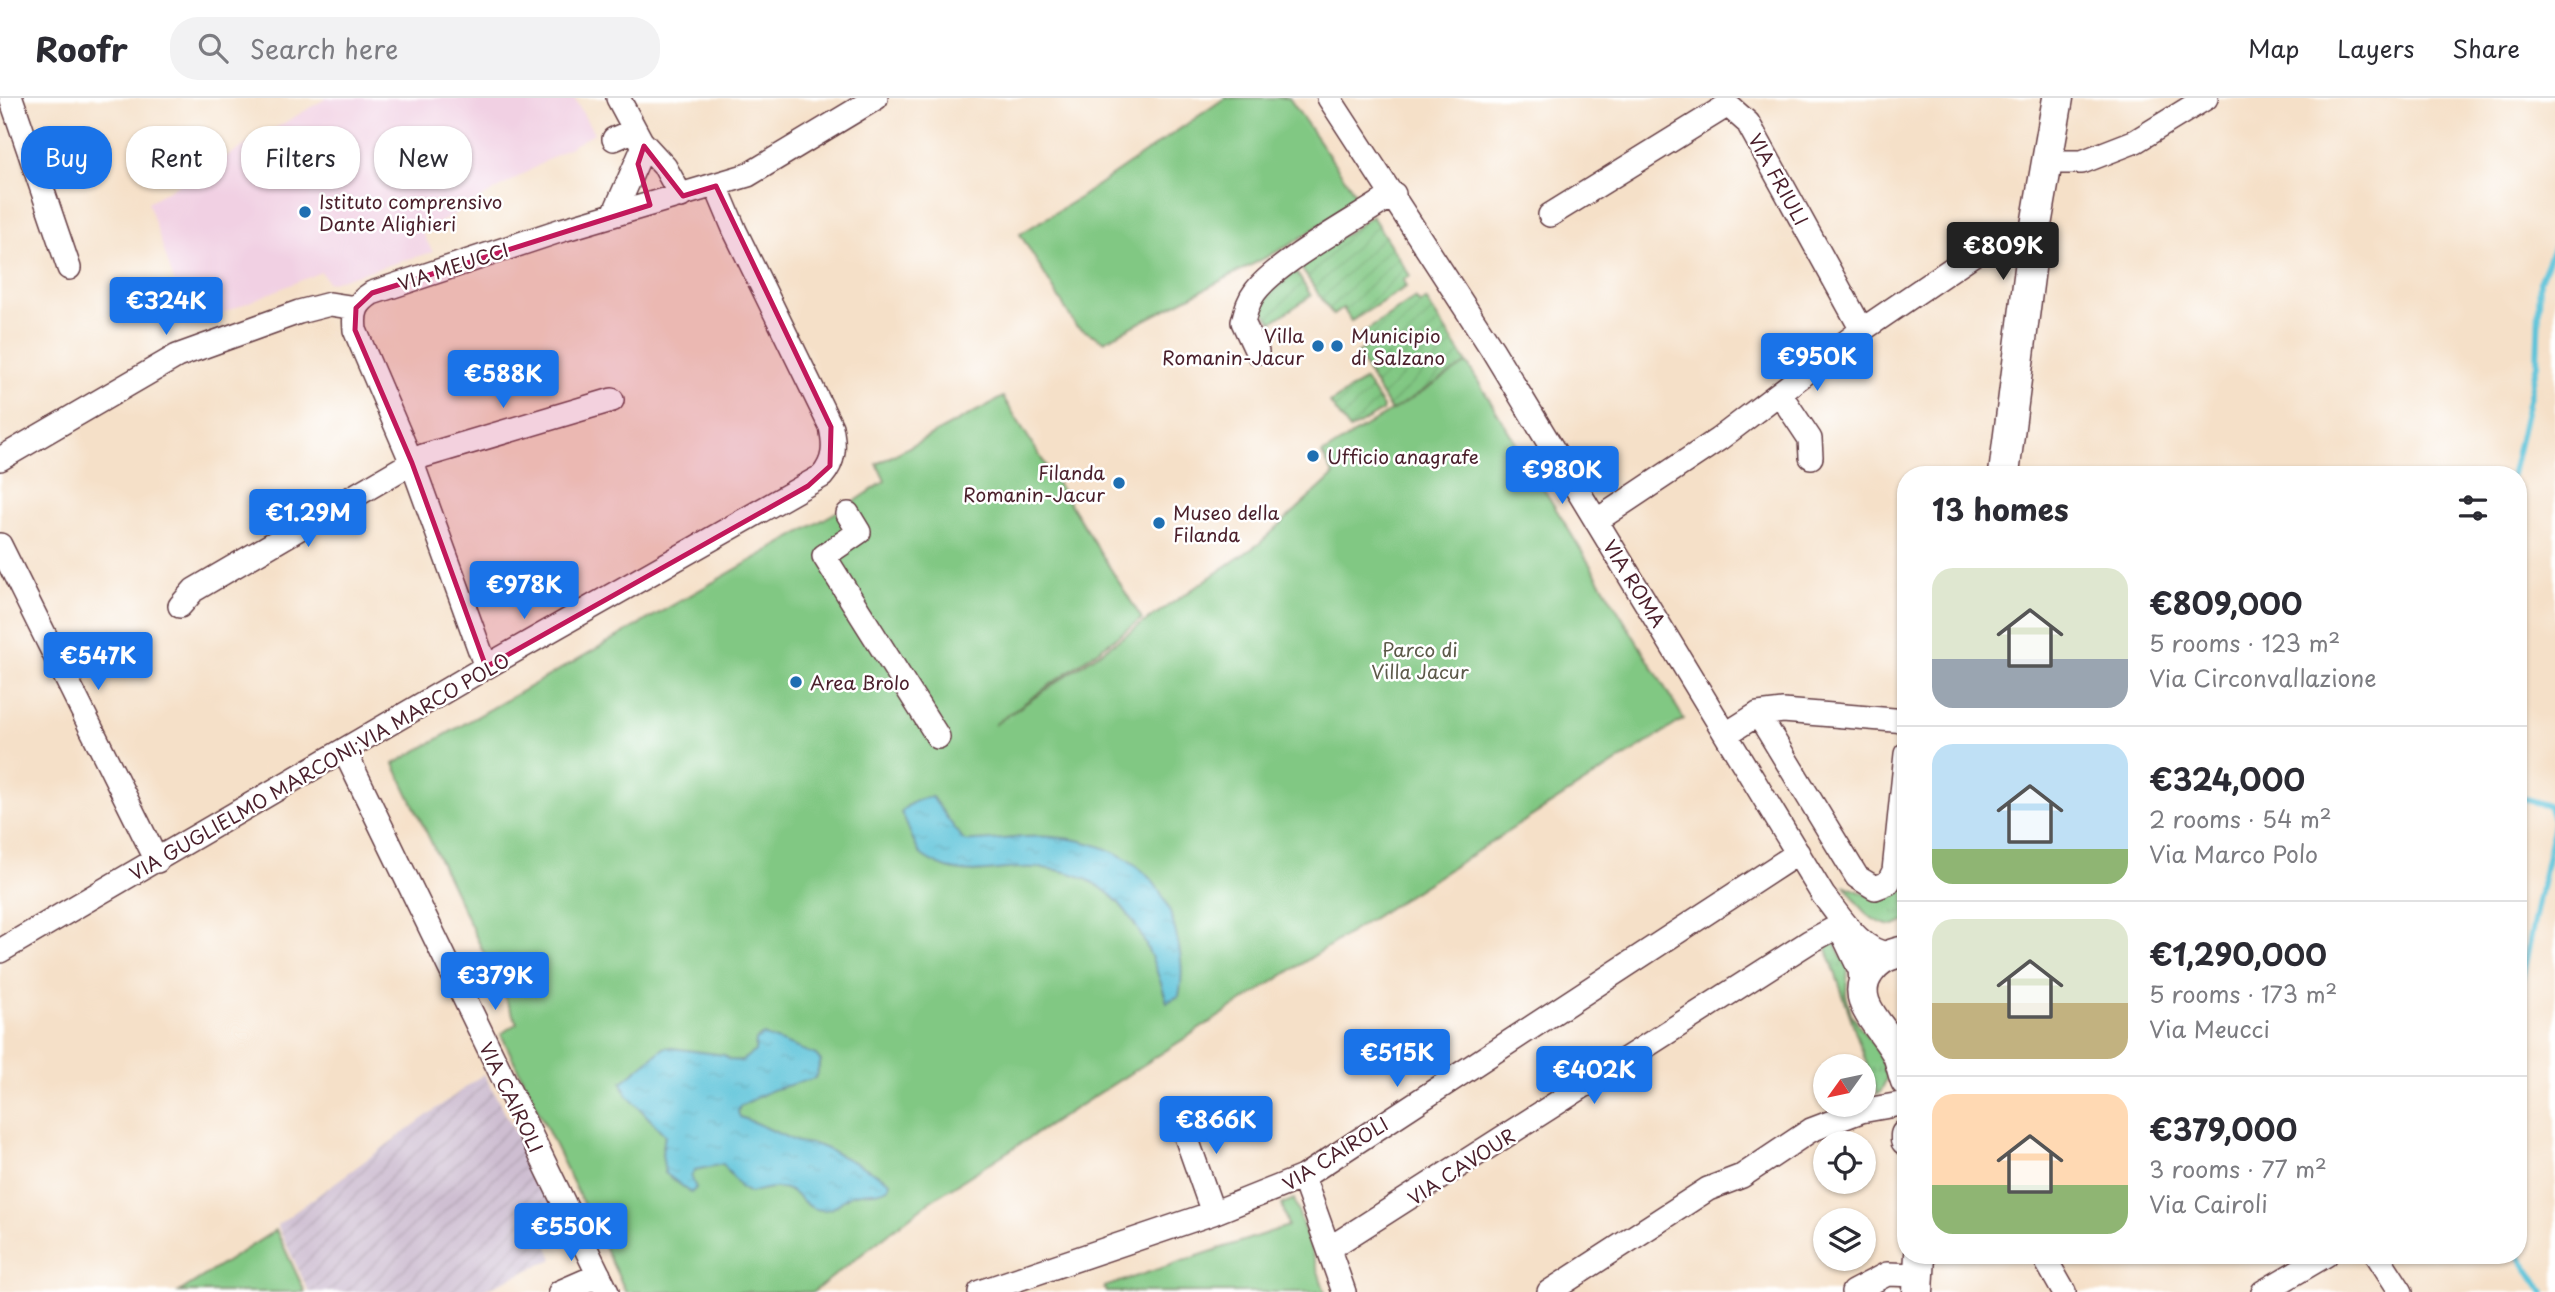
<!DOCTYPE html>
<html lang="en">
<head>
<meta charset="utf-8">
<style>
	:root { --surface:#fff; --page:#f2f2f3; --text:#2b2b33; --muted:#7c7c81; --line:#e1e1e2; --accent:#1a73e8 }
	body { margin:0; font-family:"Playpen Sans",sans-serif; background:var(--page); color:var(--text); height:100vh; display:flex; flex-direction:column; font-size:26px; white-space:nowrap }
	* { box-sizing:border-box; margin:0 }
	p { font-size:23px; color:var(--muted) }
	.icon { flex:none; width:38px; height:38px; fill:none; stroke:currentColor; stroke-width:2; stroke-linecap:round; stroke-linejoin:round }
	.map { position:relative; flex:1; overflow:hidden }
	.details { position:absolute; left:1897px; top:368px; width:630px; height:798px; display:flex; flex-direction:column; background:var(--surface); border-radius:28px; box-shadow:0 2px 5px #0004 }
	.details>* { flex:none }
	.guide { position:absolute; left:21px; top:28px; width:665px; height:63px; display:flex; gap:14px }
	.needle { width:46px; rotate:237deg }
	.tools { position:absolute; left:1813px; top:956px; display:grid; gap:14px }
	.tools a { display:grid; place-items:center; width:63px; height:63px; border-radius:50%; background:var(--surface); box-shadow:0 2px 5px #0004; font-size:35px }
	.price { position:absolute; translate:-50% -60px; padding:0 16px; border-radius:7px; background:var(--accent); color:#fff; font-size:23px; line-height:46px; filter:drop-shadow(0 2px 4px #0008) }
	.price::after { content:''; position:absolute; left:50%; top:42px; width:21px; height:16px; margin-left:-10px; background:inherit; clip-path:polygon(0 0,100% 0,50% 100%) }
	.price.current { background:#222; color:#fff }
	ul { padding:0; list-style:none }
	li { display:flex; align-items:center; gap:21px; height:175px; padding:0 35px }
	li+li { border-top:2px solid var(--line) }
	li span { display:grid; place-items:center; flex:none; width:196px; height:140px; border-radius:21px; color:#555 }
	li>.icon { margin-inline-start:auto }
	span .icon { width:84px; height:84px; fill:#fffc; stroke-width:1 }
	li b { font-size:30px }
	h2 { display:flex; justify-content:space-between; align-items:center; height:84px; padding:0 35px; font-size:30px }
	.pill { padding:0 24px; border-radius:28px; background:var(--surface); box-shadow:0 2px 5px #0004; font-size:24px; line-height:63px }
	.pill.current { background:var(--accent); color:#fff }
	header { display:flex; align-items:center; gap:42px; box-sizing:border-box; height:98px; padding:0 35px; background:var(--surface); border-bottom:2px solid var(--line) }
	header strong { font-size:33px }
	nav { display:flex; gap:38px; margin-inline-start:auto; font-size:24px }
	.search { width:490px; height:63px; background:var(--page); display:flex; align-items:center; gap:18px; box-sizing:border-box; padding:0 24px; border-radius:28px; color:var(--muted); font-size:26px }
	.map>svg:first-child { display:block }
</style>
</head>
<body>
<header>
<strong>Roofr</strong>
<div class="search"><svg class="icon" aria-label="search" viewBox="0 0 24 24"><circle cx="10" cy="10" r="6"/><path d="M15 15l6 6"/></svg>Search here</div>
<nav><a>Map</a><a>Layers</a><a>Share</a></nav>
</header>
<div class="map">
<svg width="2555" height="1194" viewBox="0 0 2555 1194">
	<defs>
		<pattern id="industrial-furrows" width="10" height="10" patternUnits="userSpaceOnUse" patternTransform="scale(1.75)"><rect width="10" height="10" fill="#cebed1"/><path d="M-1 1l2-2M0 10L10 0M9 11l2-2" fill="none" stroke="#b2a3b4"/></pattern>
		<pattern id="grass-tufts" width="24" height="20" patternUnits="userSpaceOnUse" patternTransform="scale(1.75)"><rect width="24" height="20" fill="#81c883"/><path d="M3 7l-1-3M5 7V3M7 7l1-3M15 17l-1-3M17 17v-4M19 17l1-3" fill="none" stroke="#71ab71"/></pattern>
		<pattern id="garden-furrows" width="10" height="10" patternUnits="userSpaceOnUse" patternTransform="scale(1.75)"><rect width="10" height="10" fill="#81c883"/><path d="M-1 1l2-2M0 10L10 0M9 11l2-2" fill="none" stroke="#71ab71"/></pattern>
		<pattern id="water-ripples" width="26" height="14" patternUnits="userSpaceOnUse" patternTransform="scale(1.75)"><rect width="26" height="14" fill="#5cc3d9"/><path d="M2 4q2-2 4 0t4 0M15 11q2-2 4 0t4 0" fill="none" stroke="#52a7ba"/></pattern>
	</defs>
	<rect width="100%" height="100%" fill="#fff"/>
	<filter id="ink" filterUnits="userSpaceOnUse"><feTurbulence type="fractalNoise" baseFrequency=".0143" numOctaves="2"/><feDisplacementMap in="SourceGraphic" scale="14" xChannelSelector="R" yChannelSelector="G"/><feConvolveMatrix kernelMatrix="1 2 1 2 8 2 1 2 1" color-interpolation-filters="sRGB"/></filter>
	<filter id="wash" filterUnits="userSpaceOnUse"><feTurbulence type="fractalNoise" baseFrequency=".00686" numOctaves="4" result="noise"/><feDisplacementMap in="SourceGraphic" scale="28" xChannelSelector="R" yChannelSelector="G"/><feGaussianBlur stdDeviation="1.57" result="paint"/><feColorMatrix in="noise" values="0 0 0 0 0 0 0 0 0 0 0 0 0 0 0 0 0 1.4 0 .05"/><feComposite in="paint" operator="in"/></filter>
	<g filter="url(#wash)">
		<rect width="100%" height="100%" fill="#f5e0c8"/>
		<path fill="#f1d0e3" d="M327 0H574L594 35 422 135 433 154 328 185 321 174 189 229 148 104Z"/>
		<path fill="url(#industrial-furrows)" d="M484 976 557 1112 536 1119 553 1161 480 1194H309L277 1127Z"/>
		<path fill="url(#grass-tufts)" stroke="#667457" stroke-width="2" d="M1904 771 1906 823 1895 828C1869 826 1859 809 1846 788L1875 800 1891 798 1902 783Z
			M1833 842 1848 871 1846 896 1851 916 1877 952 1887 980 1880 995 1877 996 1825 845Z"/>
		<path fill="#81c883" stroke="#667457" stroke-width="2" d="M1225 0H1289L1359 101 1290 147 1104 243 1076 228 1020 136 1079 100Z
			M1467 265 1684 621 929 1104 813 1194H626L501 936 517 925 394 666 854 404 885 383 877 366 1003 299 1142 521 994 627 1260 445 1334 377 1322 356Z
			M1294 1101 1325 1194H1106L1104 1189 1288 1128 1282 1106Z
			M276 1132 305 1194H179Z"/>
		<path fill="url(#garden-furrows)" stroke="#667457" stroke-width="2" d="M1372 118 1410 178 1403 182 1406 189 1351 223 1343 210 1333 217 1299 167Z
			M1295 172 1311 198 1272 224 1257 204Z
			M1415 200 1420 206 1426 202 1467 265 1391 313 1357 256 1367 248 1360 237Z
			M1365 282 1383 309 1382 313 1350 332 1330 305Z"/>
		<path fill="url(#water-ripples)" stroke="#537182" stroke-width="2" d="M932 699 964 743C984 744 1003 741 1023 739 1086 735 1156 757 1173 824 1180 850 1185 872 1179 898L1167 904C1143 826 1114 766 1021 770 992 771 976 778 947 770 939 767 924 761 919 754 914 747 908 726 901 715 907 705 921 700 932 699Z
			M763 937 816 957 821 963 815 980 772 992 740 1008 738 1014 740 1019C760 1026 777 1035 795 1043 802 1046 810 1045 817 1047 824 1049 887 1080 890 1084L889 1089C878 1097 865 1092 852 1097 842 1100 837 1112 824 1112 794 1112 804 1077 750 1095L740 1089 723 1066 695 1072 691 1078 696 1090 691 1095 665 1075 662 1056 665 1037 626 996 622 984 665 949 724 957 730 962 741 963 755 953 756 942Z"/>
		<g fill="none" stroke-linecap="round" stroke-linejoin="round">
			<path stroke="#5cc3d9" stroke-width="6" d="M2512 376 2537 266 2540 182 2555 146
				M2518 699 2549 708 2555 722 2518 900
				M2518 960C2540 984 2526 1012 2518 1040
				M2518 1157 2544 1194"/>
		</g>
	</g>
	<g filter="url(#ink)">
		<g fill="none" stroke-linecap="round" stroke-linejoin="round">
			<defs>
				<path id="minor" d="M11 0 69 170
					M618 0 641 43 665 69 681 98
					M1329 0 1492 251 1823 797C1839 817 1862 856 1891 856
					M614 41 635 32
					M2048 64H2082L2136 43 2206 0
					M614 116 644 48
					M1550 117 1723 10H1731L1748 25 1862 232
					M1257 254 1243 224C1246 213 1248 203 1255 194 1277 164 1360 119 1394 96
					M1780 296 1810 341 1811 359
					M0 361 177 258 299 214 330 206 356 210
					M848 416 859 434 824 458 938 639
					M1596 423 1719 341 1862 232 1996 141 2021 136 2034 139
					M0 447 157 763
					M180 508 194 492 423 358 612 302
					M486 569 412 365 355 232C353 214 356 205 372 195L562 132 748 77 876 0
					M1758 616 1783 613 1906 623
					M1728 635 1758 616 1857 779 1875 790 1888 785 1894 773 1906 656
					M344 652 607 1194
					M1839 828 1860 872 1862 893
					M0 853 486 569 822 378C835 363 835 348 831 329L735 133 716 88
					M1178 1016 1213 1115
					M1303 1079 1344 1194
					M1330 1150 1809 844 1839 828
					M2043 1157 2064 1194
					M2377 1157 2401 1194
					M560 1194 599 1177
					M980 1194 1213 1115 1303 1079 1798 755
					M1549 1194 1708 1091 1742 1078 1811 1032 1861 1013 1906 1005
					M1853 1194 1887 1176 1919 1177
					M2263 1194 2326 1157"/>
				<path id="major" d="M2004 376 2034 139 2058 0
					M1906 853C1889 856 1879 860 1869 874 1847 904 1886 931 1898 957 1901 965 1903 975 1906 983
					M1906 1037V1042
					M1918 1194 1920 1157"/>
			</defs>
			<use href="#minor" stroke="#643c43" stroke-width="26"/>
			<use href="#major" stroke="#643c43" stroke-width="33"/>
			<use href="#minor" stroke="#fff" stroke-width="23"/>
			<use href="#major" stroke="#fff" stroke-width="30"/>
		</g>
	</g>
	<path fill="#c2185b" fill-opacity="0.2" stroke="#c2185b" stroke-width="5" stroke-linejoin="round" d="M644 48 683 98 716 88 831 329 830 368 808 388 486 569 412 365 355 232 356 210 372 195 650 107 638 66Z"/>
	<g fill="#1f6fb2" stroke="#fff" stroke-width="2.5">
		<circle cx="305" cy="114" r="7"/>
		<circle cx="1318" cy="248" r="7"/>
		<circle cx="1337" cy="248" r="7"/>
		<circle cx="1313" cy="358" r="7"/>
		<circle cx="1119" cy="385" r="7"/>
		<circle cx="1159" cy="425" r="7"/>
		<circle cx="796" cy="584" r="7"/>
	</g>
	<g text-anchor="middle" dominant-baseline="central" stroke-width="5" stroke-linejoin="round" paint-order="stroke">
		<g font-size="19" fill="#4a1f2b" stroke="#fff">
			<text transform="translate(1779 81) rotate(61)">VIA FRIULI</text>
			<text transform="translate(453 168) rotate(-18)">VIA MEUCCI</text>
			<text transform="translate(1635 485) rotate(58)">VIA ROMA</text>
			<text transform="translate(319 668) rotate(-30)">VIA GUGLIELMO MARCONI;VIA MARCO POLO</text>
			<text transform="translate(512 999) rotate(64)">VIA CAIROLI</text>
			<text transform="translate(1335 1055) rotate(-32)">VIA CAIROLI</text>
			<text transform="translate(1461 1068) rotate(-33)">VIA CAVOUR</text>
		</g>
		<g font-size="19" fill="#4a1f2b" stroke="#fff" text-anchor="start">
			<text x="319" y="103">Istituto comprensivo<tspan x="319" dy="22">Dante Alighieri</tspan></text>
			<text x="1304" y="237" text-anchor="end">Villa<tspan x="1304" dy="22">Romanin-Jacur</tspan></text>
			<text x="1351" y="237">Municipio<tspan x="1351" dy="22">di Salzano</tspan></text>
			<text x="1327" y="358">Ufficio anagrafe</text>
			<text x="1105" y="374" text-anchor="end">Filanda<tspan x="1105" dy="22">Romanin-Jacur</tspan></text>
			<text x="1173" y="414">Museo della<tspan x="1173" dy="22">Filanda</tspan></text>
			<text x="810" y="584">Area Brolo</text>
		</g>
		<g font-size="19" fill="#5d5a4a" stroke="#fff">
			<text x="1420" y="551">Parco di<tspan x="1420" dy="22">Villa Jacur</tspan></text>
		</g>
	</g>
</svg>
<div class="tools">
<a><svg class="needle" viewBox="-14 -14 28 28"><path d="M0-13l5 13h-10z" fill="#e53935"/><path d="M0 13l5-13h-10z" fill="#7c7c81"/></svg></a>
<a><svg class="icon" aria-label="locate" viewBox="0 0 24 24"><circle cx="12" cy="12" r="6"/><path d="M12 2v4M12 18v4M2 12h4M18 12h4"/></svg></a>
<a><svg class="icon" aria-label="layers" viewBox="0 0 24 24"><path d="M12 4l9 5-9 5-9-5zM3 14l9 5 9-5"/></svg></a>
</div>
<b class="price current" style="left:2003px;top:184px">€809K</b>
<b class="price" style="left:166px;top:239px">€324K</b>
<b class="price" style="left:1817px;top:295px">€950K</b>
<b class="price" style="left:503px;top:312px">€588K</b>
<b class="price" style="left:1562px;top:408px">€980K</b>
<b class="price" style="left:308px;top:451px">€1.29M</b>
<b class="price" style="left:524px;top:523px">€978K</b>
<b class="price" style="left:98px;top:594px">€547K</b>
<b class="price" style="left:495px;top:914px">€379K</b>
<b class="price" style="left:1397px;top:991px">€515K</b>
<b class="price" style="left:1594px;top:1008px">€402K</b>
<b class="price" style="left:1216px;top:1058px">€866K</b>
<b class="price" style="left:571px;top:1165px">€550K</b>
<div class="guide">
<a class="pill current">Buy</a>
<a class="pill">Rent</a>
<a class="pill">Filters</a>
<a class="pill">New</a>
</div>
<section class="details">
<h2>13 homes<svg class="icon" aria-label="filters" viewBox="0 0 24 24"><path d="M4 7h16M4 17h16"/><circle cx="9" cy="7" r="2"/><circle cx="15" cy="17" r="2"/></svg></h2>
<ul>
<li><span style="background:linear-gradient(#dfe7d0 65%,#9aa5b1 0)"><svg class="icon" aria-label="home" viewBox="0 0 24 24"><path d="M3 11l9-7 9 7M6 9v11h12V9"/></svg></span><div><b>€809,000</b><p>5 rooms · 123 m²</p><p>Via Circonvallazione</p></div></li>
<li><span style="background:linear-gradient(#bfe0f5 75%,#8fb573 0)"><svg class="icon" aria-label="home" viewBox="0 0 24 24"><path d="M3 11l9-7 9 7M6 9v11h12V9"/></svg></span><div><b>€324,000</b><p>2 rooms · 54 m²</p><p>Via Marco Polo</p></div></li>
<li><span style="background:linear-gradient(#dfe7d0 60%,#c2b280 0)"><svg class="icon" aria-label="home" viewBox="0 0 24 24"><path d="M3 11l9-7 9 7M6 9v11h12V9"/></svg></span><div><b>€1,290,000</b><p>5 rooms · 173 m²</p><p>Via Meucci</p></div></li>
<li><span style="background:linear-gradient(#ffd9b3 65%,#8fb573 0)"><svg class="icon" aria-label="home" viewBox="0 0 24 24"><path d="M3 11l9-7 9 7M6 9v11h12V9"/></svg></span><div><b>€379,000</b><p>3 rooms · 77 m²</p><p>Via Cairoli</p></div></li>
</ul>
</section>
</div>
</body>
</html>
